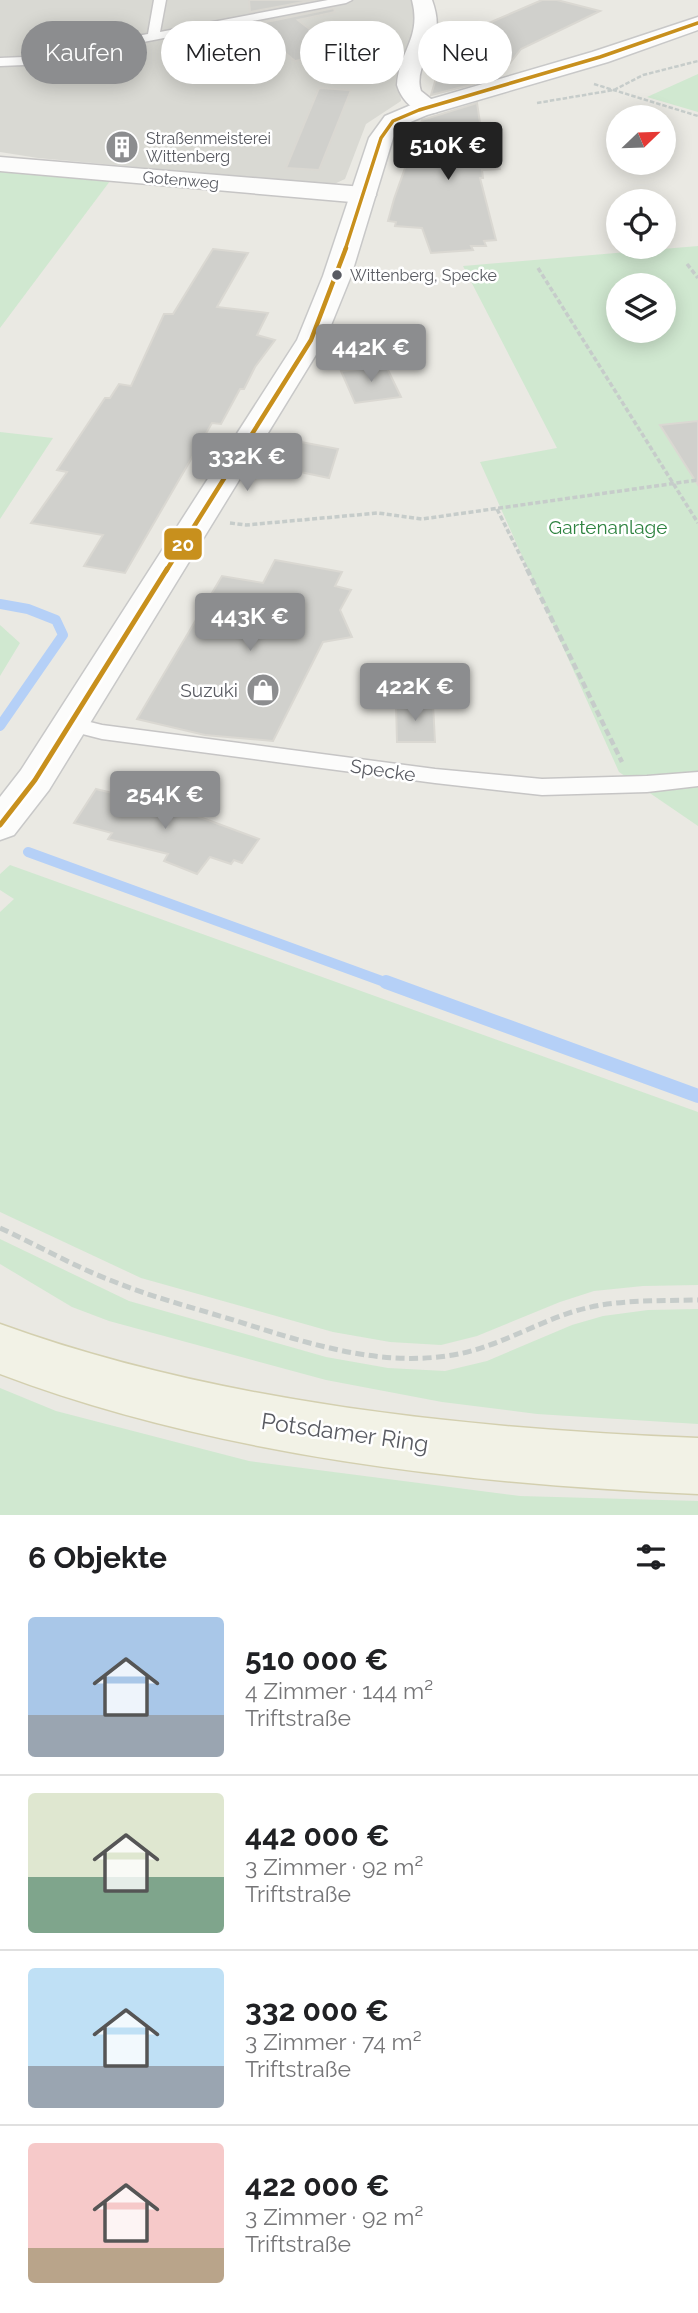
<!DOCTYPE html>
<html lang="de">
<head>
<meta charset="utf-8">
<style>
	:root { --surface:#fff; --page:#f6f6f6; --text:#202124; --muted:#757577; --line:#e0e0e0; --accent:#8c8d8f }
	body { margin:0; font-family:Raleway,sans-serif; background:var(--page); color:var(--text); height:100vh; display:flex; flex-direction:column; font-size:26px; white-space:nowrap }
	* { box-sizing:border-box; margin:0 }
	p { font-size:23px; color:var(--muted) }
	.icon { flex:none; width:38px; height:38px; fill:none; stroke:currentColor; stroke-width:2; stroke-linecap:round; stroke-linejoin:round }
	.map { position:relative; height:1515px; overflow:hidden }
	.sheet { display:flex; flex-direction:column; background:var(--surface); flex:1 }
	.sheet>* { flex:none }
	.banner { position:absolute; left:21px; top:21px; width:656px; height:63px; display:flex; gap:14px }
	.needle { width:46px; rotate:67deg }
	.fabs { position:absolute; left:606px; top:105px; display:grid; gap:14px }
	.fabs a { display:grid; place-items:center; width:70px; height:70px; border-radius:50%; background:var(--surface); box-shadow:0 4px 18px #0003; font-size:35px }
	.price { position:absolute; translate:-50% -60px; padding:0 16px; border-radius:7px; background:var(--accent); color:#fff; font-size:23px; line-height:46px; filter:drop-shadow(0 2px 4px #0008) }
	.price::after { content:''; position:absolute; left:50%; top:42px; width:21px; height:16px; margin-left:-10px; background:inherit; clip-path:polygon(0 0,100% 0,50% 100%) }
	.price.selected { background:#222; color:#fff }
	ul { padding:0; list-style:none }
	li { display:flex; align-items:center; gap:21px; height:175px; padding:0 28px }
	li+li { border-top:2px solid var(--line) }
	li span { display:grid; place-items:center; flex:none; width:196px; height:140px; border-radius:7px; color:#555 }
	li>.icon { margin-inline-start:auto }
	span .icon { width:84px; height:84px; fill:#fffc; stroke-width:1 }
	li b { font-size:30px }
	h2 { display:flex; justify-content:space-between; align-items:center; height:84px; padding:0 28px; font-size:30px }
	.tag { padding:0 24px; border-radius:32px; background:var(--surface); box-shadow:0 4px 18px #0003; font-size:24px; line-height:63px }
	.tag.selected { background:var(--accent); color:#fff }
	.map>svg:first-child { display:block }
</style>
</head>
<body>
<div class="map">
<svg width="698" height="1515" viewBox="0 0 698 1515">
	<rect width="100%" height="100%" fill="#eae9e3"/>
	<path fill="#d9d9d3" d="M0 0H413L417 15 414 30 398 72 401 101 366 124 345 179 332 185 38 158 0 152Z"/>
	<path fill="#d0e8d0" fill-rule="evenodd" d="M698 74V112L647 97Z
		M0 170 110 181 0 328Z
		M698 246V826L619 772 480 462 557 448 463 266ZM618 285H663V331H618Z
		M0 432 53 438 0 519Z
		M0 625 20 643 0 676Z
		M10 865 698 1112V1285L643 1286 594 1291 560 1302 477 1336 441 1345 390 1342 333 1332 141 1278 0 1212V912L14 899 0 890V874Z
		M0 1239 129 1301 326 1357 388 1368 445 1371 487 1361 572 1325 603 1316 648 1310 698 1309V1424L537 1414 442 1402 326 1380 109 1321 72 1307 0 1264Z
		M0 1388 56 1411 249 1461 520 1496 698 1501V1515H0Z"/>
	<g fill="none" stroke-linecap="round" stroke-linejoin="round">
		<path stroke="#b5d0f7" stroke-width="10" d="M0 604 28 609 56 620 63 635 0 726
			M28 852 390 984"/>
		<path stroke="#b5d0f7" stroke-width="14" d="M386 982 698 1096"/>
	</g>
	<path fill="#d0d0cc" stroke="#dad8d2" stroke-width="2" d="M249 0H314L250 12Z
		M542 0H557L600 11 521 49 503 72 471 70 474 84 431 95 447 41Z
		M334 8 335 12 298 20 339 52 295 61 251 25Z
		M319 88 351 90 319 170 286 168Z
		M477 103 480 123H489L500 169 482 170 483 178H480L496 240 484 241 486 246H471L473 250 431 253 422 228 395 226 396 222 388 221 394 199 422 120Z
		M213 249 248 253 217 307 268 313 257 335 275 340 255 367 244 389H240L221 424 212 423 125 573 84 566 103 535 31 523 67 472 57 470 105 398H110L119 384 131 386 164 314H173Z
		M386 366 401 397 355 403 341 371Z
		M698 421V485L660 425Z
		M301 442 338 449 329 478 286 469Z
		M275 560 342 572 335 586 351 590 340 610 352 637 323 642 273 741 205 735 137 719 222 576 263 583Z
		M396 704H433L435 742H397Z
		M96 789 181 810 259 839 242 863 234 860 231 864 210 857 197 874 164 861 168 854 108 839 112 833 74 823Z"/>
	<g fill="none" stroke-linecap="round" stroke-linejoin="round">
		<defs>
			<path id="lane" d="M154 0H166L160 32 328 0H352L346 3 24 65 0 66V58L24 57 148 34Z
				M70 717 102 725 435 769 542 779 647 776 698 772V786L647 792 542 795 435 783 102 739 63 729 60 724 63 719Z"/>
			<path id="street" d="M412 0H432C436 11 438 22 436 33 432 52 414 70 421 91L441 107 437 112C418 117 402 102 397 85 399 51 422 38 412 0Z
				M0 157 363 187 372 190 376 195 372 200 363 203 0 171Z"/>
			<path id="secondary" d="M698 17V30L608 62 427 115 401 126 393 138 351 276 325 340 49 790 14 835 0 840V797L21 770 297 340 323 276 369 138 385 116 411 105 592 52Z"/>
			<path id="primary" d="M0 1324C217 1403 468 1429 698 1438V1494C468 1484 216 1456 0 1374Z"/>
		</defs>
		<use href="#lane" stroke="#c6c5c5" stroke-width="3"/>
		<use href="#street" stroke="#c6c5c5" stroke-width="3"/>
		<use href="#secondary" stroke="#c8c8c8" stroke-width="3"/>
		<use href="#primary" stroke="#d3cfaf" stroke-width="3"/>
		<path stroke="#c6ccca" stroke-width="2.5" stroke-dasharray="4.5 2" stroke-linecap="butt" d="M594 84 698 116
			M537 103 614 90 643 75 698 61"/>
		<path stroke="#c6ccca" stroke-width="3.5" stroke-dasharray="5 2.5" stroke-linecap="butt" d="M687 264 698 278
			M538 268 698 523
			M497 509 528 571
			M230 523 246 525 378 513 422 519 698 480"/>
		<path stroke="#c6ccca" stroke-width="4.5" stroke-dasharray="7 3.5" stroke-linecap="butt" d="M527 569 622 762"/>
		<path stroke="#c6ccca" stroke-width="5" stroke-dasharray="9 4.5" stroke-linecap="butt" d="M0 1228C39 1246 75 1267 115 1282 157 1299 202 1310 246 1324 313 1345 382 1367 453 1355 495 1348 532 1325 572 1312 613 1299 656 1301 698 1300"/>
		<use href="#lane" fill="#fcfcfb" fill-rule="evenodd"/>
		<use href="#street" fill="#fcfcfb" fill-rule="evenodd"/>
		<use href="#secondary" fill="#fcfcfb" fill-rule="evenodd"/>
		<use href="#primary" fill="#f2f2e6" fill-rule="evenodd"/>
		<defs>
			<path id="bus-1-far2" d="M345 250 381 138 393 121 419 110 600 57 698 23"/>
			<path id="bus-1-far1" d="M166 571 311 340 346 248"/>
			<path id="bus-1" d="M0 825 35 780 167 569"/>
		</defs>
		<use href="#bus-1-far2" stroke="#fff" stroke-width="7"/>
		<use href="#bus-1-far1" stroke="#fff" stroke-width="9"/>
		<use href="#bus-1" stroke="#fff" stroke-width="10"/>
		<use href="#bus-1-far2" stroke="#c8901d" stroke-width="3.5"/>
		<use href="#bus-1-far1" stroke="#c8901d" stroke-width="4.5"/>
		<use href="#bus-1" stroke="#c8901d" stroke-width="5"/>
	</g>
	<defs>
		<symbol id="building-disc" viewBox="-11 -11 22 22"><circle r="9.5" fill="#8c8d8f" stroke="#fff"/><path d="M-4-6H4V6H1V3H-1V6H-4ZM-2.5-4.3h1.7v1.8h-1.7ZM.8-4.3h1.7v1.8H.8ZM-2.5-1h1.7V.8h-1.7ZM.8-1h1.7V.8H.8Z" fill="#fff"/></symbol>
		<symbol id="shop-disc" viewBox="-11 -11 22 22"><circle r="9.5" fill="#8c8d8f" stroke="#fff"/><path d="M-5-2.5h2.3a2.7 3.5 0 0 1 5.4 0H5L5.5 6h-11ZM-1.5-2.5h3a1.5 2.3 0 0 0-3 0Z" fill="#fff"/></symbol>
	</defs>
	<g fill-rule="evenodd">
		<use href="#building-disc" x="103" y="128" width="38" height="38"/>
		<use href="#shop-disc" x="244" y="671" width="38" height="38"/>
	</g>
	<circle fill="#595b62" stroke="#fff" stroke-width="2.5" cx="337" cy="275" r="6"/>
	<g text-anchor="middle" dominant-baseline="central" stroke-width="5" stroke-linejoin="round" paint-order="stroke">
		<g font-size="16" fill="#595b62" stroke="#fff" text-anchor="start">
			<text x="146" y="138">Straßenmeisterei<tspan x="146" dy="18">Wittenberg</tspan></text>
		</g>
		<g font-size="16" fill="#595b62" stroke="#fff">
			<text transform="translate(181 180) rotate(5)">Gotenweg</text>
		</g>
		<g font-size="16" fill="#595b62" stroke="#fff" text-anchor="start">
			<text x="350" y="275">Wittenberg, Specke</text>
		</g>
		<g font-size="19" fill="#2e8340" stroke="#fff">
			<text x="608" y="527">Gartenanlage</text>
		</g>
		<g font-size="19" fill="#595b62" stroke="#fff" text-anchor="end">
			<text x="238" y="690">Suzuki</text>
		</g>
		<g font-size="19" fill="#595b62" stroke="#fff">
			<text transform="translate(383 770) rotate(8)">Specke</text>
		</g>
		<g font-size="23" fill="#595b62" stroke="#fff">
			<text transform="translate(345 1432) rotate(8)">Potsdamer Ring</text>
		</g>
	</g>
	<rect stroke="#fff" stroke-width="2.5" x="163" y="527" width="40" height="34" rx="7" fill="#c8901d"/>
	<g font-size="19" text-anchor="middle" font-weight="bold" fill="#fff">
		<text x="183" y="551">20</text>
	</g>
</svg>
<div class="fabs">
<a><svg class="needle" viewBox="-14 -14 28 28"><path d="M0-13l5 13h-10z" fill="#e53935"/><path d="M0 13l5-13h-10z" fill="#757577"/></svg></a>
<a><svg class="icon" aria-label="locate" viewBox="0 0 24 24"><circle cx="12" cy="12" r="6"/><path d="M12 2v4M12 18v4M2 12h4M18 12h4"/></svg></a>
<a><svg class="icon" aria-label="layers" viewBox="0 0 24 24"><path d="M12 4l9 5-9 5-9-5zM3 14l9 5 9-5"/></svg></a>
</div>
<b class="price selected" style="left:448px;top:182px">510K €</b>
<b class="price" style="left:371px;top:384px">442K €</b>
<b class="price" style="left:247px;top:493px">332K €</b>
<b class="price" style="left:250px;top:653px">443K €</b>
<b class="price" style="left:415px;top:723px">422K €</b>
<b class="price" style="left:165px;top:831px">254K €</b>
<div class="banner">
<a class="tag selected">Kaufen</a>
<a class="tag">Mieten</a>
<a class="tag">Filter</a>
<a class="tag">Neu</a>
</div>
</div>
<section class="sheet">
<h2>6 Objekte<svg class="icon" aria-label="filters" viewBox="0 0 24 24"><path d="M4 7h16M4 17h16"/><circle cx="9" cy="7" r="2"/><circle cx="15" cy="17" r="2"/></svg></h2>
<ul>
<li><span style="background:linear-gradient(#a9c7e8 70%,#9aa5b1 0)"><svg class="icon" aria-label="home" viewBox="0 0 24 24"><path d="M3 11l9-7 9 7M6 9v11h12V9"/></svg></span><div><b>510 000 €</b><p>4 Zimmer · 144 m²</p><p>Triftstraße</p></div></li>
<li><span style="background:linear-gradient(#dfe7d0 60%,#7fa58c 0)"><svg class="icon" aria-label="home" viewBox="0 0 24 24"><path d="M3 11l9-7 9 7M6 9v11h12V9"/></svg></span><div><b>442 000 €</b><p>3 Zimmer · 92 m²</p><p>Triftstraße</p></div></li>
<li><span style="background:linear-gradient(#bfe0f5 70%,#9aa5b1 0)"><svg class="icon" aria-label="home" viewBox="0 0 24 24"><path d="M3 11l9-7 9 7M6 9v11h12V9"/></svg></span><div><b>332 000 €</b><p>3 Zimmer · 74 m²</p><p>Triftstraße</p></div></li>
<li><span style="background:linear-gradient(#f6c9c9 75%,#b9a48a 0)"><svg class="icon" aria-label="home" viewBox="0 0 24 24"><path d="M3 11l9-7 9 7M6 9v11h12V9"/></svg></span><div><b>422 000 €</b><p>3 Zimmer · 92 m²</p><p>Triftstraße</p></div></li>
</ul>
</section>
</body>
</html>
